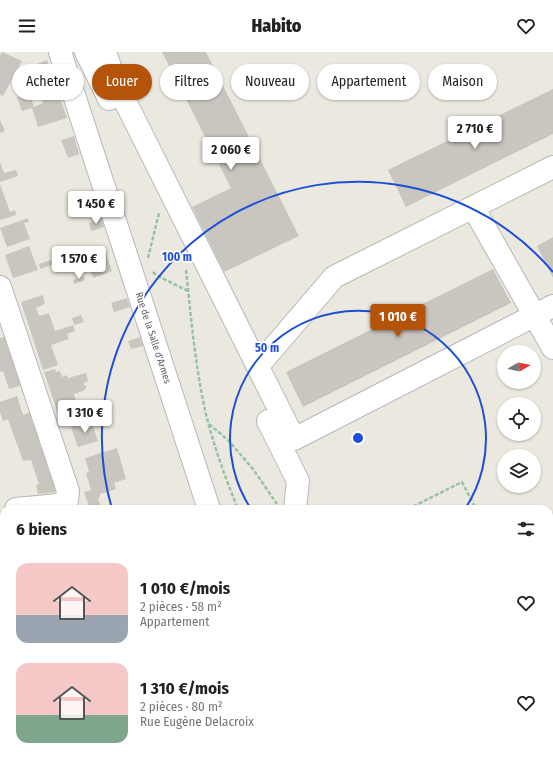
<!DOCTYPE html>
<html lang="fr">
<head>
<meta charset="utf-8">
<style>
	:root { --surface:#fff; --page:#f6f6f6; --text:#222; --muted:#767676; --accent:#b45309 }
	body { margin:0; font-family:"Fira Sans Condensed",sans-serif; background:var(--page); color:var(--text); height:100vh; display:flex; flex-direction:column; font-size:15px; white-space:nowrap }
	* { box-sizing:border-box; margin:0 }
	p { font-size:13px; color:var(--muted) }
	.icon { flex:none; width:22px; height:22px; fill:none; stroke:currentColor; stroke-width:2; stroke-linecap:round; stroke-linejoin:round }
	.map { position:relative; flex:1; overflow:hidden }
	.drawer { position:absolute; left:0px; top:453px; width:553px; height:256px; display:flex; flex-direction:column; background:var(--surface); border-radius:12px 12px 0 0; box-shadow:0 1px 3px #0004 }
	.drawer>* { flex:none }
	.top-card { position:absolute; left:12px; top:12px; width:529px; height:36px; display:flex; gap:8px }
	.needle { width:26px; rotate:81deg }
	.tools { position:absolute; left:497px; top:293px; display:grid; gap:8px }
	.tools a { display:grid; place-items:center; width:44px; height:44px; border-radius:50%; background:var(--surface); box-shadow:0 1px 3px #0004; font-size:20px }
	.price { position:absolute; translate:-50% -34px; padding:0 9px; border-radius:4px; background:#fff; color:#222; font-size:13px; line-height:26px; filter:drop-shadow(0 1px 2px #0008) }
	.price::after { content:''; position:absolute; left:50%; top:24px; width:12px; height:9px; margin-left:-6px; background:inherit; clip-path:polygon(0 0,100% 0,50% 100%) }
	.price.current { background:var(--accent); color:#fff }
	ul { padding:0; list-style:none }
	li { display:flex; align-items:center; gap:12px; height:100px; padding:0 16px }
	li span { display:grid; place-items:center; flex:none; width:112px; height:80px; border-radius:12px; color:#555 }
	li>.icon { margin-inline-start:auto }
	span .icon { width:48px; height:48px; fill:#fffc; stroke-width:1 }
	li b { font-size:17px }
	h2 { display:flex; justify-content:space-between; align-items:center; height:48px; padding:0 16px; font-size:17px }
	.pill { padding:0 14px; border-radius:18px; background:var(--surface); box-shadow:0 1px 3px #0004; font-size:14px; line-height:36px }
	.pill.current { background:var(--accent); color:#fff }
	header { display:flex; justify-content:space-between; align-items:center; height:52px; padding:0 16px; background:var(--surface); font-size:18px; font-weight:800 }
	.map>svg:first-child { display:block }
</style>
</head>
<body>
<header><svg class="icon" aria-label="menu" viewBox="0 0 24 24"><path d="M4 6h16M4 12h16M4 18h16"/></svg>Habito<svg class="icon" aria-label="heart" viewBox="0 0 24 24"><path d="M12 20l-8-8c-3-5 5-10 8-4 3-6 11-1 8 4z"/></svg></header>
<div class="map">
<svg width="553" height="709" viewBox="0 0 553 709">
	<rect width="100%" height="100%" fill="#ebe9df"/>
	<path fill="#dcdbd4" d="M4 537V705H279L280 709H0V538Z"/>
	<path fill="#c8c6be" d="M2 0 22 9 3 44 0 43V4Z
		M162 0H206L299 184 224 220 192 155 231 136Z
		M47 8 67 66 38 75 32 56 22 59 17 45 29 40 34 55 43 51 38 37 28 41 24 30 41 23 37 12Z
		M553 37V82L406 155 388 118Z
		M0 68 5 79 0 81Z
		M74 84 79 102 68 106 61 88Z
		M0 110 4 121 16 118 18 124 0 130Z
		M0 132 10 160 15 158 16 163 0 168Z
		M28 166 29 170 24 171 30 187 7 195 0 176Z
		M101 166 104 175 91 179 89 171Z
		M553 185V226L537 194Z
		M29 194 38 218 13 226 5 203Z
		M105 198 112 219 93 226 86 205Z
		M54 207 55 212 40 217 39 212Z
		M493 217 511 251 303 355 286 320Z
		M84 224 85 228 74 232 73 228Z
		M43 243 45 252 36 256 39 264 49 261 55 279 73 273 75 279 67 282 69 287 51 293 58 313 43 318 21 250Z
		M127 246 130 255 114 260 111 251Z
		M81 263 84 270 74 273 72 266Z
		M6 284 22 333 9 337 3 319 0 320V286Z
		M140 285 143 294 131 297 128 289Z
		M55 317 56 320 60 319 62 325 67 323 68 326 86 321 88 329 84 331V334L87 333 85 338 74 342 78 356 58 362 44 320Z
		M17 344 23 363 31 360 58 440 38 442 36 433 39 432 31 408 23 409 8 367 3 369 0 360V350Z
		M99 351 102 360 89 364 86 355Z
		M91 368 98 389 78 395 71 375Z
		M117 396 126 427 114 431 116 437 100 442V445L98 446 101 455 110 453 111 457H90L84 440 91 438 86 421 89 420 85 406Z
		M0 471H3L4 478V501H0Z
		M553 499V598L549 590V501Z
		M4 647V705H159V709H0V648Z"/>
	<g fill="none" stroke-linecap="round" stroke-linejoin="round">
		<defs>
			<path id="minor" d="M60 0 209 457
				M86 0 109 47
				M105 0 115 29 294 387 553 254
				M473 155 553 296
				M0 235 68 439 67 448 59 453 16 457
				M258 314 334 225 553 115
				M268 369 298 429 295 457
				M0 560 4 559
				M549 656 553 664
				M222 705 223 709
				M293 705 295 709
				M410 705 412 709
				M548 709 553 707"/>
		</defs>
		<use href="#minor" stroke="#b5b7bc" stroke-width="24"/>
		<path stroke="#95c3a7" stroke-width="2.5" stroke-dasharray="4 2" stroke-linecap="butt" d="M148 206 159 161
			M186 218C191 265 195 312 205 358 213 392 225 425 238 457
			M153 220 156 223 188 239
			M209 372 228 388 253 417 277 452
			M408 457 462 430 476 457
			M0 529 4 528
			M549 600 553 608
			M320 705 321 709
			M345 705V709"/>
		<use href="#minor" stroke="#fff" stroke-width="22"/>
	</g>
	<g fill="none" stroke="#1d4ed8" stroke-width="2">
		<path d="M251 457A128 128 0 1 1 465 457"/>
		<path d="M112 457A256 256 0 0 1 553 220"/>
	</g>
	<g text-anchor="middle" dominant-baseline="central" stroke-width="3.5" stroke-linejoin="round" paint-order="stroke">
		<g font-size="10" fill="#585b60" stroke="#fff">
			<text transform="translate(153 286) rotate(72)">Rue de la Salle d'Armes</text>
		</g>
	</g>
	<circle cx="358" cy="386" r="6" fill="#1d4ed8" stroke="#fff" stroke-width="2"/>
	<g font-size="12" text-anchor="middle" font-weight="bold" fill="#1d4ed8" stroke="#fff" stroke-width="3.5" stroke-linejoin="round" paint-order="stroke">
		<text x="177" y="209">100 m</text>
		<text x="267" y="300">50 m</text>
	</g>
</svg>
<div class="tools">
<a><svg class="needle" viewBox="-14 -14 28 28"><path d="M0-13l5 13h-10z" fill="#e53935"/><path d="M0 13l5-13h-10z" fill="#767676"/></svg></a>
<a><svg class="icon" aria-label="locate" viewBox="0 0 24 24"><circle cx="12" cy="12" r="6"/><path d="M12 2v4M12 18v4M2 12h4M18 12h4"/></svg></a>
<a><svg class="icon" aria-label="layers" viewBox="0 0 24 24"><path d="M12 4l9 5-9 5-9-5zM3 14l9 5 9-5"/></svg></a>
</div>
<b class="price" style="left:475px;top:98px">2 710 €</b>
<b class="price" style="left:231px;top:119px">2 060 €</b>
<b class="price" style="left:96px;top:173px">1 450 €</b>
<b class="price" style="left:79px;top:228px">1 570 €</b>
<b class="price current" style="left:398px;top:286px">1 010 €</b>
<b class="price" style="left:85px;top:382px">1 310 €</b>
<div class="top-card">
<a class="pill">Acheter</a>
<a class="pill current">Louer</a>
<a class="pill">Filtres</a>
<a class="pill">Nouveau</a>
<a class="pill">Appartement</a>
<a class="pill">Maison</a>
</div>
<section class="drawer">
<h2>6 biens<svg class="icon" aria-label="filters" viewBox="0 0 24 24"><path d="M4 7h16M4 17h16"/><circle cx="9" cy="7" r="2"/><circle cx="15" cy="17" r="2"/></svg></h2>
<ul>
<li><span style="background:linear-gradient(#f6c9c9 65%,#9aa5b1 0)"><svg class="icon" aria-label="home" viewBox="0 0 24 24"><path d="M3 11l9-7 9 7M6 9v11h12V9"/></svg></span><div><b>1 010 €/mois</b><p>2 pièces · 58 m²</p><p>Appartement</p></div><svg class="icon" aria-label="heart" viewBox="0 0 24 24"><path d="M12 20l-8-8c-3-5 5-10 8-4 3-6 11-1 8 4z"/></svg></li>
<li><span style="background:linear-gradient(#f6c9c9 65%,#7fa58c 0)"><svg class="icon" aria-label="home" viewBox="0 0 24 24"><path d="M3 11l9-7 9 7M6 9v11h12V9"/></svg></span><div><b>1 310 €/mois</b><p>2 pièces · 80 m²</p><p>Rue Eugène Delacroix</p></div><svg class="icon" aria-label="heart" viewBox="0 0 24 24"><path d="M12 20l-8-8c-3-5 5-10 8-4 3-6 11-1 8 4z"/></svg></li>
</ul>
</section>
</div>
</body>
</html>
